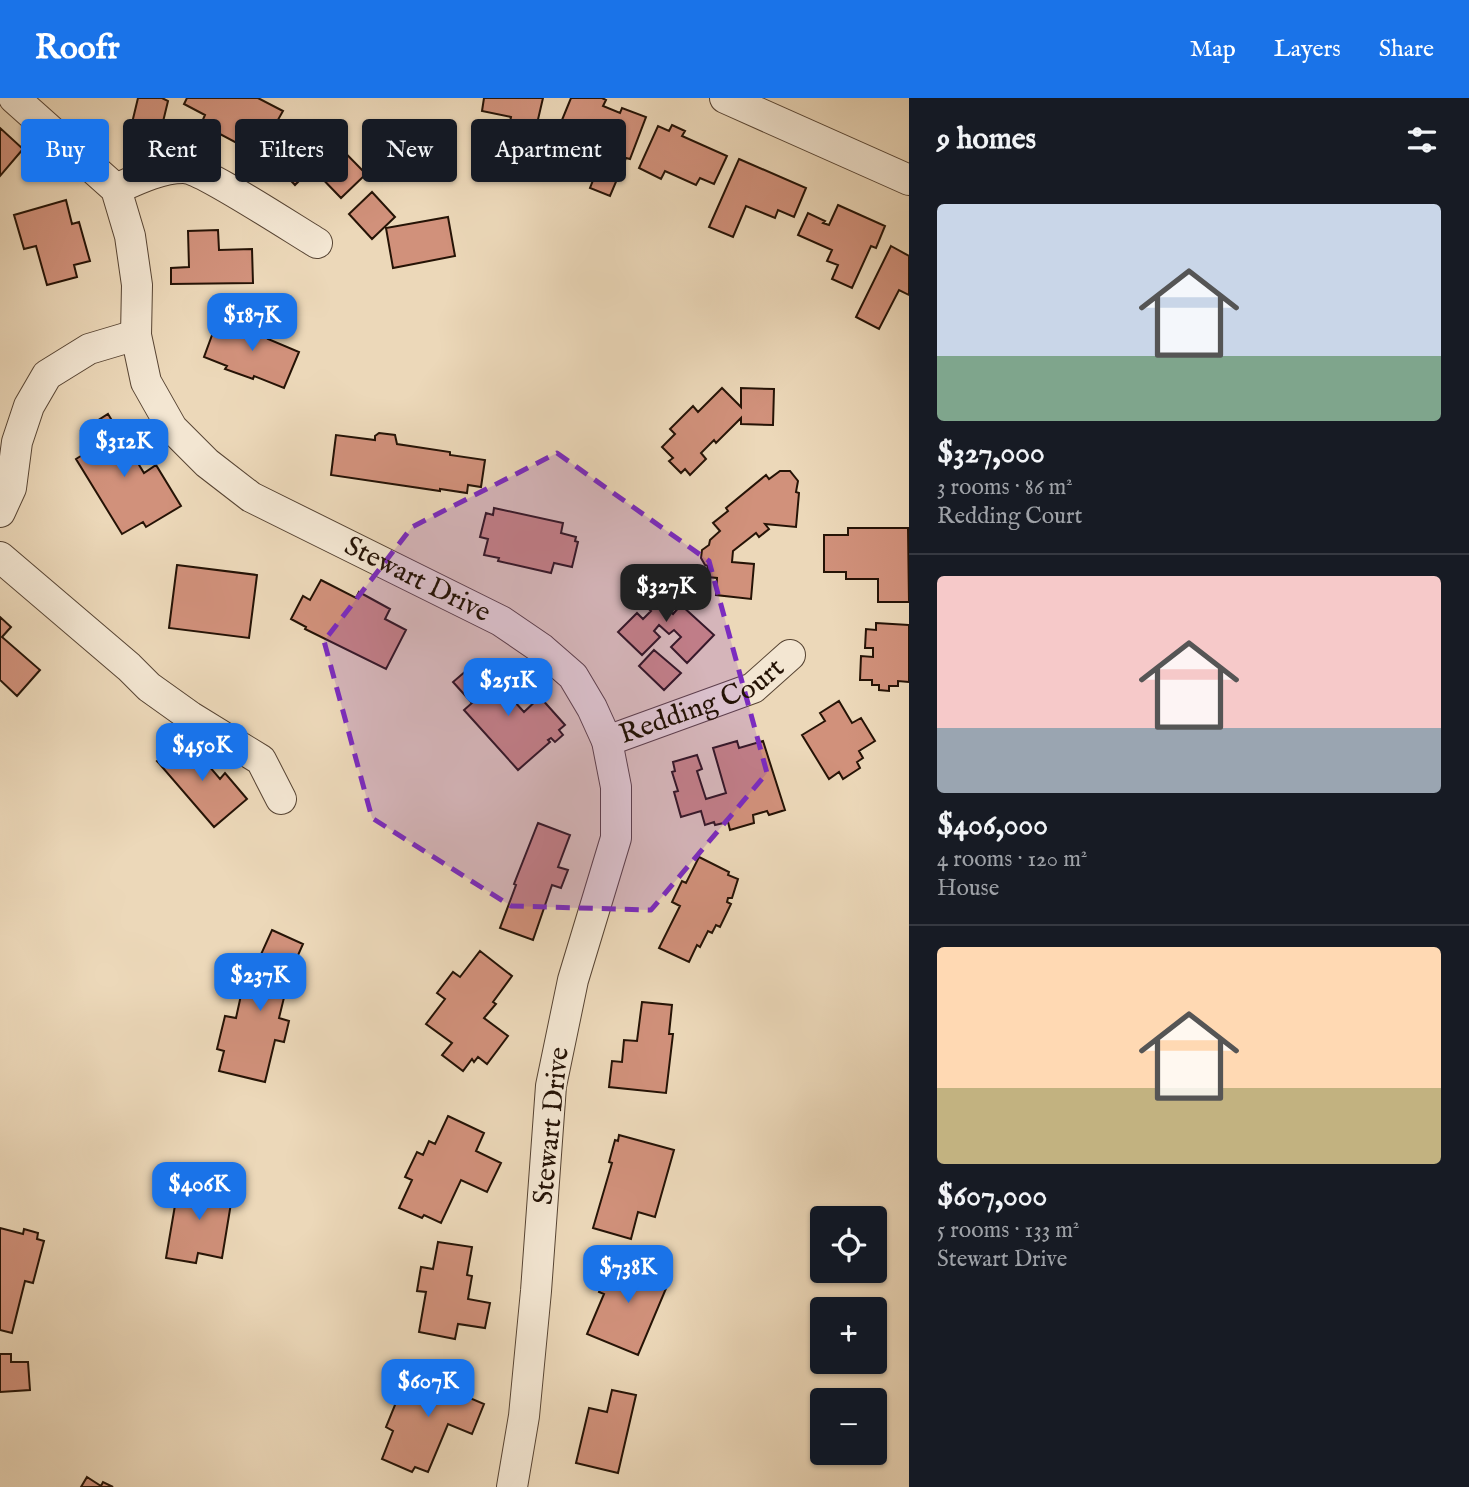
<!DOCTYPE html>
<html lang="en">
<head>
<meta charset="utf-8">
<style>
	:root { --surface:#171b24; --page:#20242c; --text:#f1f3f6; --muted:#9ea1a6; --line:#363941; --accent:#1a73e8 }
	body { margin:0; font-family:"IM FELL English",serif; background:var(--page); color:var(--text); height:100vh; display:flex; flex-direction:column; font-size:26px; white-space:nowrap }
	* { box-sizing:border-box; margin:0 }
	p { font-size:23px; color:var(--muted) }
	.icon { flex:none; width:38px; height:38px; fill:none; stroke:currentColor; stroke-width:2; stroke-linecap:round; stroke-linejoin:round }
	.map { position:relative; flex:1; overflow:hidden }
	.drawer { display:flex; flex-direction:column; background:var(--surface); width:560px }
	.drawer>* { flex:none }
	.banner { position:absolute; left:21px; top:21px; width:665px; height:63px; display:flex; gap:14px }
	.controls { position:absolute; left:810px; top:1108px; display:grid; gap:14px }
	.controls a { display:grid; place-items:center; width:77px; height:77px; border-radius:7px; background:var(--surface); box-shadow:0 2px 5px #0004; font-size:35px }
	.price { position:absolute; translate:-50% -60px; padding:0 16px; border-radius:14px; background:var(--accent); color:#fff; font-size:23px; line-height:46px; filter:drop-shadow(0 2px 4px #0008) }
	.price::after { content:''; position:absolute; left:50%; top:42px; width:21px; height:16px; margin-left:-10px; background:inherit; clip-path:polygon(0 0,100% 0,50% 100%) }
	.price.active { background:#222; color:#fff }
	ul { padding:0; list-style:none }
	li { display:grid; align-content:center; gap:14px; height:371px; padding:0 28px }
	li+li { border-top:2px solid var(--line) }
	li span { display:grid; place-items:center; height:217px; border-radius:7px; color:#555 }
	li>.icon { margin-inline-start:auto }
	span .icon { width:126px; height:126px; fill:#fffc; stroke-width:1 }
	li b { font-size:30px }
	h2 { display:flex; justify-content:space-between; align-items:center; height:84px; padding:0 28px; font-size:30px }
	.chip { padding:0 24px; border-radius:7px; background:var(--surface); box-shadow:0 2px 5px #0004; font-size:24px; line-height:63px }
	.chip.active { background:var(--accent); color:#fff }
	header { display:flex; align-items:center; gap:42px; box-sizing:border-box; height:98px; padding:0 35px; background:var(--accent); color:#fff }
	header strong { font-size:33px }
	nav { display:flex; gap:38px; margin-inline-start:auto; font-size:24px }
	main { display:flex; flex:1; min-height:0 }
	.map>svg:first-child { display:block }
</style>
</head>
<body>
<header>
<strong>Roofr</strong>
<nav><a>Map</a><a>Layers</a><a>Share</a></nav>
</header>
<main>
<div class="map">
<svg width="909" height="1389" viewBox="0 0 909 1389">
	<rect width="100%" height="100%" fill="#ecd8b9"/>
	<filter id="stains"><feTurbulence type="fractalNoise" baseFrequency=".00286" numOctaves="4"/><feColorMatrix values="0 0 0 0 .2 0 0 0 0 .09 0 0 0 0 .02 0 0 0 .5 -.17"/></filter>
	<radialGradient id="worn" r=".72"><stop offset=".6" stop-color="#630" stop-opacity="0"/><stop offset="1" stop-color="#630" stop-opacity=".3"/></radialGradient>
	<path fill="#d1917b" stroke="#251306" stroke-width="2" d="M138 0H162L168 3 161 32 132 25Z
		M187 0H258L283 13 266 43 255 37 248 51 201 26 205 17 184 6Z
		M484 0H543L536 30 510 24 511 19 482 13Z
		M571 0H602L606 2 603 8 620 15 622 10 646 19 630 61 626 60 610 98 590 90 603 57 584 49 576 67 548 56Z
		M316 25 366 76 341 100 312 70 295 87 275 66 292 49 284 41 293 32 296 35 305 27 309 32Z
		M672 27 685 33 682 38 727 58 714 86 700 80 696 87 665 73 661 81 639 70 658 28 669 33Z
		M0 30 23 51 0 78Z
		M739 61 806 90 794 119 778 112 775 120 746 108 733 139 709 129Z
		M372 94 395 119 372 141 349 116Z
		M66 102 72 126 79 124 90 163 74 167 77 179 47 187 36 148 24 151 14 117Z
		M838 107 885 128 876 150 871 148 852 190 832 181 838 167 827 163 832 152 798 137 808 115 825 123 823 125 829 127Z
		M448 119 455 158 393 170 386 130Z
		M218 132 219 152 252 151 253 185 171 186V170L189 169 188 133Z
		M891 148 909 158V197L899 192 879 231 856 219Z
		M245 221 272 231 268 241 299 254 284 290 254 278 253 281 225 271 227 268 204 259 215 229 222 232 225 225 241 231Z
		M722 290 741 309V290L774 291 773 327 741 326V320L716 345 714 342 701 355 706 361 690 377 685 371 681 375 669 363 673 360 662 349 675 336 670 331 693 308 698 314Z
		M108 316 144 375 156 367 181 408 146 429 143 424 122 436 76 361 92 351 81 333Z
		M379 335 395 337 397 346 450 354V357L485 362 481 389 468 387 467 395 440 391V393L331 377 336 337 375 342V338Z
		M780 373H790L798 383 796 394 799 395 796 429 765 426 769 431 759 439 756 435 733 453 732 464 754 466 751 501 716 497 717 480 707 479 708 468 705 467 701 460 702 452 709 447 710 442 720 433 713 425 728 413 726 410 766 377 769 381Z
		M494 410 563 425 561 435 576 439 575 443 578 444 572 469 554 465 551 475 498 463 499 460 484 457 488 441 480 439 486 415 493 417Z
		M848 430H908L909 504H878V481H846V474H824V437H848Z
		M177 467 257 477 249 540 169 530Z
		M659 480 678 499 667 511 673 516 681 507 714 537 687 565 671 549 681 539 674 532 669 536 659 527 654 533 660 539 642 557 618 534 637 515 643 521 651 513 638 501Z
		M321 482 356 500 359 494 390 511 385 521 406 532 386 571 305 531 306 529 291 521 303 498 310 502Z
		M0 519 11 529 2 539 40 572 17 598 0 582Z
		M876 525 909 527V584L898 583V588H889V593L879 592V587H872V582H860L861 558 873 559V550H865L866 531 876 532Z
		M654 552 681 575 664 592 639 568Z
		M474 566 477 571 481 567 524 614 540 599 565 627 559 632 563 637 555 644 551 640 548 642 550 644 518 672 464 612 472 605 453 584Z
		M839 603 852 625 861 620 875 643 859 653 863 660 857 664 860 670 843 681 839 674 829 681 802 637 825 623 820 615Z
		M185 640 220 681 225 675 247 701 214 729 157 663Z
		M737 643 739 650 763 643 785 712 769 717 767 713 753 717 754 725 730 732 728 724 715 727 714 724 705 727 701 713 681 719 674 694 678 693 672 674 675 673 673 664 697 657 702 671 697 673 706 701 726 695 713 650Z
		M538 725 570 737 558 769 568 772 561 790 552 787 533 842 500 830 516 787 514 786Z
		M699 759 729 774 728 777 738 781 732 800H728L727 804 731 806 720 829 716 827 712 835 708 833 700 849 697 847 689 864 659 850 680 808 672 804 682 783 686 785Z
		M272 832 303 846 290 875 279 920 289 923 284 944 275 942 265 984 219 973 224 953 217 951 225 918 236 920 243 888 252 890 258 863Z
		M480 853 512 878 493 904 496 906 484 920 508 938 487 966 478 959 474 964 472 961 463 973 442 957 452 945 426 926 445 901 437 895 453 874 460 879Z
		M642 904 672 907 669 936H673L666 995 609 989 612 963 622 964 624 942 637 943Z
		M448 1018 484 1035 476 1053 501 1065 487 1094 461 1082 441 1125 424 1117 422 1120 399 1110 412 1082 405 1079 417 1054 423 1057 429 1043 435 1046Z
		M619 1037 674 1052 655 1119 638 1114 631 1141 593 1130 612 1065 609 1064 615 1042 618 1043Z
		M179 1084 233 1093 222 1160 198 1155 196 1165 166 1160Z
		M0 1130 23 1136 24 1131 38 1135 37 1141 44 1143 33 1185 25 1183 12 1235 0 1232Z
		M438 1144 472 1149 467 1177 472 1178 468 1201 490 1205 485 1230 458 1226 455 1241 419 1234 426 1194 417 1193 421 1169 433 1171Z
		M614 1157 670 1181 638 1257 587 1236 604 1196 599 1194Z
		M0 1256H11V1264H28L30 1292 0 1294Z
		M437 1270 464 1281 458 1295 484 1306 472 1336 448 1326 428 1374 415 1369 412 1374 382 1361 393 1333 386 1329 397 1302 403 1304 415 1275 433 1282Z
		M612 1292 636 1297 618 1375 576 1365 589 1310 607 1314Z
		M87 1379 101 1388 103 1384 113 1389H81Z"/>
	<g fill="none" stroke-linecap="round" stroke-linejoin="round">
		<defs>
			<g id="minor">
				<path id="s1" d="M14 0 116 91 130 138 137 187 136 237 146 284 172 330 207 365 251 399 501 523 542 551 573 578 592 610 607 643 616 689V740L573 882 551 988 536 1193 524 1318 512 1389"/>
				<path d="M725 0 909 82"/>
				<path d="M116 91C136 82 160 70 183 70 201 70 295 132 317 145"/>
				<path d="M0 414 11 390 17 344 29 308 47 277 89 251 136 237"/>
				<path d="M0 459 129 569 149 589 191 619 261 662 281 701"/>
				<path id="s2" d="M607 643 753 590 790 557"/>
			</g>
		</defs>
		<use href="#minor" stroke="#574433" stroke-width="32"/>
		<use href="#minor" stroke="#f3e6d2" stroke-width="30"/>
	</g>
	<path fill="#7b2cbf" fill-opacity="0.2" stroke="#7b2cbf" stroke-width="5" stroke-dasharray="14 9" stroke-linejoin="round" d="M557 355 709 463 767 675 651 812 511 808 372 720 324 543 412 429Z"/>
	<g text-anchor="middle" dominant-baseline="central" stroke-width="5" stroke-linejoin="round" paint-order="stroke">
		<g font-size="28" fill="#251306" stroke="#f3e6d2">
			<text stroke="none"><textPath href="#s1" startOffset="677">Stewart Drive</textPath></text>
			<text stroke="none"><textPath href="#s2" startOffset="103">Redding Court</textPath></text>
			<text transform="translate(552 1028) rotate(-84)">Stewart Drive</text>
		</g>
	</g>
	<rect width="100%" height="100%" filter="url(#stains)"/>
	<rect width="100%" height="100%" fill="url(#worn)"/>
</svg>
<div class="controls">
<a><svg class="icon" aria-label="locate" viewBox="0 0 24 24"><circle cx="12" cy="12" r="6"/><path d="M12 2v4M12 18v4M2 12h4M18 12h4"/></svg></a>
<a>+</a>
<a>−</a>
</div>
<b class="price" style="left:252px;top:255px">$187K</b>
<b class="price" style="left:124px;top:381px">$312K</b>
<b class="price active" style="left:666px;top:526px">$327K</b>
<b class="price" style="left:508px;top:620px">$251K</b>
<b class="price" style="left:202px;top:685px">$450K</b>
<b class="price" style="left:260px;top:915px">$237K</b>
<b class="price" style="left:199px;top:1124px">$406K</b>
<b class="price" style="left:628px;top:1207px">$738K</b>
<b class="price" style="left:428px;top:1321px">$607K</b>
<div class="banner">
<a class="chip active">Buy</a>
<a class="chip">Rent</a>
<a class="chip">Filters</a>
<a class="chip">New</a>
<a class="chip">Apartment</a>
</div>
</div>
<section class="drawer">
<h2>9 homes<svg class="icon" aria-label="filters" viewBox="0 0 24 24"><path d="M4 7h16M4 17h16"/><circle cx="9" cy="7" r="2"/><circle cx="15" cy="17" r="2"/></svg></h2>
<ul>
<li><span style="background:linear-gradient(#c9d6e8 70%,#7fa58c 0)"><svg class="icon" aria-label="home" viewBox="0 0 24 24"><path d="M3 11l9-7 9 7M6 9v11h12V9"/></svg></span><div><b>$327,000</b><p>3 rooms · 86 m²</p><p>Redding Court</p></div></li>
<li><span style="background:linear-gradient(#f6c9c9 70%,#9aa5b1 0)"><svg class="icon" aria-label="home" viewBox="0 0 24 24"><path d="M3 11l9-7 9 7M6 9v11h12V9"/></svg></span><div><b>$406,000</b><p>4 rooms · 120 m²</p><p>House</p></div></li>
<li><span style="background:linear-gradient(#ffd9b3 65%,#c2b280 0)"><svg class="icon" aria-label="home" viewBox="0 0 24 24"><path d="M3 11l9-7 9 7M6 9v11h12V9"/></svg></span><div><b>$607,000</b><p>5 rooms · 133 m²</p><p>Stewart Drive</p></div></li>
</ul>
</section>
</main>
</body>
</html>
